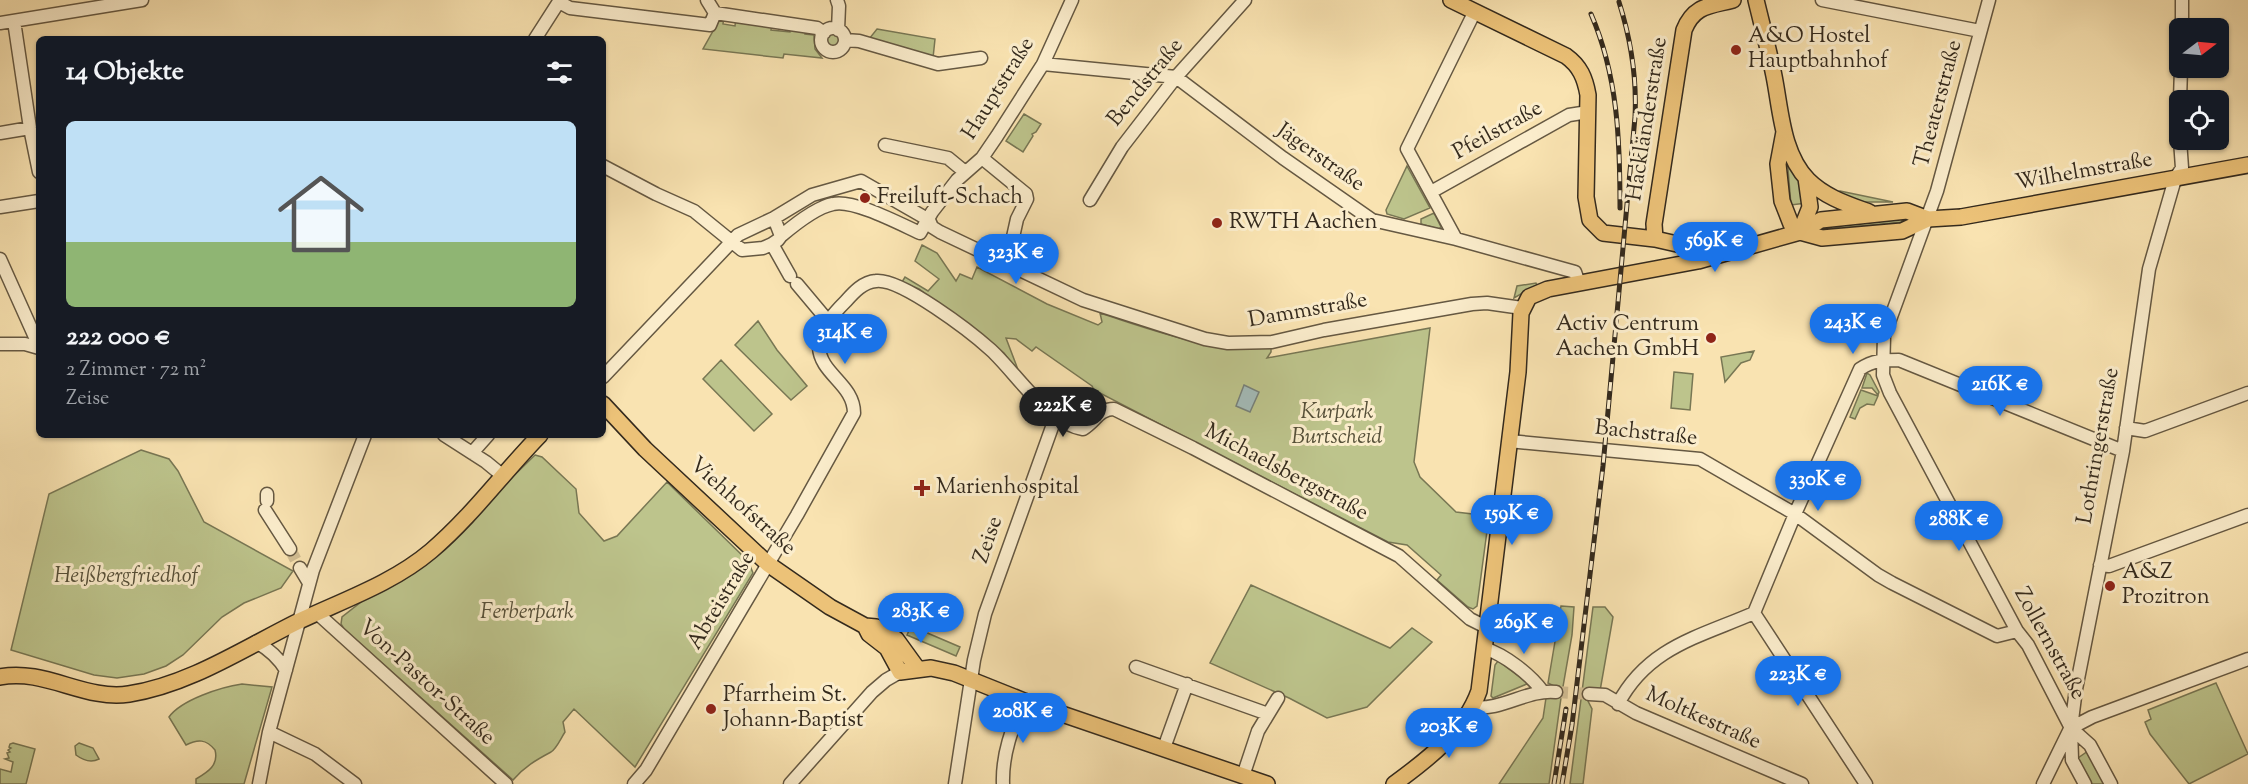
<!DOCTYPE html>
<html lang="de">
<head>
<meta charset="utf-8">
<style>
	:root { --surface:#171b24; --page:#20242c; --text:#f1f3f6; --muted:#9ea1a6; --accent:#1a73e8 }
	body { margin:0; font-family:"Sorts Mill Goudy",serif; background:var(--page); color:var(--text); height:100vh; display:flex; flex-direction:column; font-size:22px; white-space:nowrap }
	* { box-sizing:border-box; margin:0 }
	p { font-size:20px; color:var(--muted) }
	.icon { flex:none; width:33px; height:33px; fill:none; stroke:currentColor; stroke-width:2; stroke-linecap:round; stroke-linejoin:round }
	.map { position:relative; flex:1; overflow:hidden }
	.sheet { position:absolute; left:36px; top:36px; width:570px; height:402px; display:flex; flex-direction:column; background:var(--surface); border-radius:9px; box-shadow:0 2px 4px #0004 }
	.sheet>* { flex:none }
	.needle { width:39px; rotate:74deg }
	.fabs { position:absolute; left:2169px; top:18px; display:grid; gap:12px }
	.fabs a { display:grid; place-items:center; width:60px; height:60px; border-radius:9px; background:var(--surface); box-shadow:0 2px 4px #0004; font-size:30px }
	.price { position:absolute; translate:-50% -51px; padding:0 14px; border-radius:21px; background:var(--accent); color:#fff; font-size:20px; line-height:39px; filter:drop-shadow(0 2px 3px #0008) }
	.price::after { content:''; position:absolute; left:50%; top:36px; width:18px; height:14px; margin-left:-9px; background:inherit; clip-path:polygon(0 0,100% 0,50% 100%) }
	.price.selected { background:#222; color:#fff }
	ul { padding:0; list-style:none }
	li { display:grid; align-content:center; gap:12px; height:318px; padding:0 30px }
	li span { display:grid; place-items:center; height:186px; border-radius:9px; color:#555 }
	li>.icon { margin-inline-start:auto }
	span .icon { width:108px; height:108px; fill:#fffc; stroke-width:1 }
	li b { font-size:26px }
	h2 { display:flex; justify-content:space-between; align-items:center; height:72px; padding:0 30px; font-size:26px }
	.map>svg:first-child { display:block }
</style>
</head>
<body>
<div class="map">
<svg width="2248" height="784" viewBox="0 0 2248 784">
	<rect width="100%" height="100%" fill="#f9e3b1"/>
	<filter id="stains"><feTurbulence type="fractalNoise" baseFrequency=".00333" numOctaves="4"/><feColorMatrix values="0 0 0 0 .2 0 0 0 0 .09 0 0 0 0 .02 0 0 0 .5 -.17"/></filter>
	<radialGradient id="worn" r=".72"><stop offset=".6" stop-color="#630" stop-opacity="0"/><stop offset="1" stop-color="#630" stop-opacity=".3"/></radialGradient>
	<path fill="#bdc48c" stroke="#787754" stroke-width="1.5" d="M722 15 724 16 723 24 735 26 736 18 772 22 771 30 790 32 791 24 806 27 805 34 814 35 815 49 822 58 784 54 783 58 703 49Z
		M877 29 935 39 933 58 869 39Z
		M825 40a8 8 0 1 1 16 0a8 8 0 1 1-16 0Z
		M1024 114 1041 124 1036 132 1032 134 1033 136 1023 152 1006 141Z
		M1787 157 1798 176 1806 203 1791 205Z
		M1407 166 1430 208 1404 219 1387 214 1386 210Z
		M1840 191 1893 202H1861L1835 192Z
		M1434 213 1441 227 1439 229 1421 224V219Z
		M1901 218 1902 222 1819 230 1814 226Z
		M922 245 937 253 956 281 960 274 972 279 977 267 1047 304 1098 325 1102 322 1100 313C1156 331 1212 353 1271 347V352L1267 358 1430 328 1414 462 1420 477 1456 512 1489 516 1477 606 1473 609 1468 607 1437 580 1441 575 1407 545 1388 542 1094 390 1092 386 1036 347 1032 351 1016 339 1006 338 1020 375 1004 353 992 343 919 289 902 282 905 277 928 291 939 279 915 261Z
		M1536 283 1537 285 1514 298 1517 286Z
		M758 321 777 350 807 386 791 400 735 345Z
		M1754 351 1750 360 1741 363 1725 382 1721 357Z
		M721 360 772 414 754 431 703 379Z
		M1674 372 1693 374 1690 410 1671 408Z
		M1867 373 1870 375 1879 392 1878 395 1872 388H1862Z
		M1861 390 1878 396 1874 405 1867 404 1860 408 1855 419 1850 417Z
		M141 450 169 459 178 471 204 522 293 571 281 588 244 603 222 617 183 655 166 666 144 674 117 678 94 675 11 650 49 494Z
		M535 455 542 457 576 489 579 513 604 541 617 536 667 482 748 561 753 573 635 767 574 709 563 722 565 732C561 738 557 748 551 752 536 760 524 767 513 780L344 629 341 624 342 617 481 508Z
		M1251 585 1390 648 1412 628 1432 642 1367 707 1327 718 1289 698 1210 663Z
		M897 604 901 606 892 623 882 617 886 610 892 613Z
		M1561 606 1574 607 1572 635 1561 698 1549 784H1499L1543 718 1546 698 1556 697V687L1548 683Z
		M1593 607H1605L1613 617 1600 691 1589 692 1588 701 1592 709 1583 784H1570Z
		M911 626 960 647 956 656 907 635Z
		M1498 661 1527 682V684L1493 698 1491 696 1495 665Z
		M2216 683 2248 754 2189 784 2150 734 2145 722 2151 719 2148 710Z
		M242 684 272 687 244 784H196V779C208 772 219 765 215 750 206 739 198 739 186 745L169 717C181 700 221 687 242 684Z
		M13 743 35 749 26 784H0V769L11 772 13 762 5 759 9 758 7 753 10 752 8 750 11 748 9 747 10 744Z
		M79 743 93 748 99 759C91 763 84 761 76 755L75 746Z
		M2088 751 2105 784H2092L2078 758Z"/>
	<path fill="#a3bbb8" stroke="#77817a" stroke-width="1.5" d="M1244 385 1259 392 1250 412 1236 406Z"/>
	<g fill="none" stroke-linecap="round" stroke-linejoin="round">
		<path stroke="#d2be93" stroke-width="12" stroke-dasharray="12 6" stroke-linecap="butt" d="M290 549 300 568
			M1556 692 1589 694"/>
		<defs>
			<path id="minor" d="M707 0 715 13
				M837 0 839 6 838 30
				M1822 0 1980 31
				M1989 0 1937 191 1884 336 1883 375 1890 393 2017 631 2028 645 2071 728 2090 745 2111 784
				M559 2 570 8 710 25 715 13
				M715 13 817 28 824 33
				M14 21 30 128 39 172
				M0 23 142 0
				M2182 28V0
				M821 40a12 12 0 1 1 24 0a12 12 0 1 1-24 0Z
				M535 39 560 0
				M845 40 859 41 938 64 981 58
				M1043 64 1176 77
				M1176 77 1283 158 1372 220 1456 239 1575 272 1579 283
				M2180 100 2181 68
				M0 133 30 128
				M885 145 948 158 965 172
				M982 158 1026 194 1027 199 1017 219 1007 264
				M603 166 656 194 694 211 742 250 763 248 772 244
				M1431 192 1569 115 1588 112
				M1090 200 1122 147 1176 77 1245 0
				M0 207 39 201
				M774 218 781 236 778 240 772 244 790 276
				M781 236C794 225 817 207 833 204 853 199 900 224 920 233L932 212 957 180 982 158 997 136 1043 64 1072 0
				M1456 239 1407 149 1475 11
				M0 259 39 346
				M797 284 828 321
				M0 344H25L39 348
				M603 377 738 235 774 218 812 195 861 181 929 220 932 227 940 232 1083 300 1205 339 1228 343 1272 342 1324 330 1472 304 1487 303 1522 308
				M2126 428 2145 431 2248 393
				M444 435 486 462 503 476
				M1509 441 1700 459 1795 514 1878 575 1892 583 1997 636 2017 631
				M472 453 488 435
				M267 501V494
				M265 510 290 549
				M2100 565 2109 566 2248 515
				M300 568 309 583
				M317 613 506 784
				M1754 613 1866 784
				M256 642C269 649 278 657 286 670
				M1484 648C1505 655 1530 674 1543 692
				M1136 667 1268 714
				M1589 694 1605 695 1636 713 1802 784
				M1618 704C1648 647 1699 637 1754 613L1795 514 1860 369C1873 360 1885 360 1899 360L2123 451
				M1473 707C1502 711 1527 689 1556 692
				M2071 728 2092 717 2248 659
				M269 732 315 754 355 784
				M1164 748 1187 684
				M1243 776 1258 731 1278 698
				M259 784 269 732 313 570 365 435
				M634 784 646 770 797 515 854 413C854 384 820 374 819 347 819 329 834 313 846 301 854 292 863 282 876 281 901 278 971 332 991 350 1017 374 1047 423 1083 429 1095 422 1099 409 1114 409L1193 448 1399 556 1470 619 1486 627
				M790 784 872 692 886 680 900 672
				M955 784 974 660 985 614 1056 416
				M1003 784C1002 754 1012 728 1024 701
				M2043 784 2070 729
				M2085 784 2072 760 2071 728 2076 689 2123 451 2149 269 2175 179 2182 168 2180 140"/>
			<path id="major" d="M1451 0 1566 56C1580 66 1585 78 1588 95L1586 197 1590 220 1603 233 1655 239 1677 244 1711 246 1730 251
				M1756 0C1762 25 1769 51 1774 76 1781 111 1782 153 1808 180 1825 197 1847 204 1869 212
				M1784 132 1778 164 1782 201 1791 224 1800 232 1822 238 1902 231 1928 219
				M1800 232 1810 207 1806 178
				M1655 239 1654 224 1684 30C1694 5 1710 6 1733 0
				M603 404 645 449 768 564 830 607 865 626 876 627 888 634 896 639 917 668
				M865 626 869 634 887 648 900 672 931 668 954 673 1024 701 1267 784
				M0 677C45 668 85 701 129 694 188 685 243 649 295 623 341 601 392 584 431 551 472 516 503 473 540 435
				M1394 784C1427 760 1465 731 1479 691L1518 372 1521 313 1529 297 1548 289 1698 261 1800 232 1821 220 1907 211 1928 219 1961 217 2248 165"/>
		</defs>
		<use href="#minor" stroke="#655842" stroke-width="15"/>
		<use href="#major" stroke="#342a1d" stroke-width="18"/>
		<use href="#minor" stroke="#fbedcc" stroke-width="12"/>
		<use href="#major" stroke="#ecc278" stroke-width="15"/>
		<defs>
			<path id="rail" d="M1591 14C1618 76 1620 141 1620 208
				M1554 784 1566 709
				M1562 784 1572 725 1603 466 1635 117C1637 77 1631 40 1619 2"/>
		</defs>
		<use href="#rail" stroke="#342a1d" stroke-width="5"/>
		<use href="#rail" stroke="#fbedcc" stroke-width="3" stroke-dasharray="9" stroke-linecap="butt"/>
	</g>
	<g fill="#8f2418" stroke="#fbedcc" stroke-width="2">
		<circle cx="1736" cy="50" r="6"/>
		<circle cx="865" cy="198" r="6"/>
		<circle cx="1217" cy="223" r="6"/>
		<circle cx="1711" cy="338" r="6"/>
		<path d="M919 479h6v6h6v6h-6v6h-6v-6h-6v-6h6z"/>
		<circle cx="2110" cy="586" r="6"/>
		<circle cx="711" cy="709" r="6"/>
	</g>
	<g text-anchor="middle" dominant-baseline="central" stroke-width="6" stroke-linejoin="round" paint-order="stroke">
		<g font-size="22" fill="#342a1d" stroke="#fbedcc" text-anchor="start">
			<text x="1748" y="37">A&amp;O Hostel<tspan x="1748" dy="25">Hauptbahnhof</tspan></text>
			<text x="877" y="198">Freiluft-Schach</text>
			<text x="1229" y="223">RWTH Aachen</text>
			<text x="1699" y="325" text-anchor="end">Activ Centrum<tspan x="1699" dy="25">Aachen GmbH</tspan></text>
			<text x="936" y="488">Marienhospital</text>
			<text x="2122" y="573">A&amp;Z<tspan x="2122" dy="25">Prozitron</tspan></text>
			<text x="723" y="696">Pfarrheim St.<tspan x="723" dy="25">Johann-Baptist</tspan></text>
		</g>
		<g font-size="22" fill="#342a1d" stroke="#fbedcc">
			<text transform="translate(1146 83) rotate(-51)">Bendstraße</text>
			<text transform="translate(999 89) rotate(-58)">Hauptstraße</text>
			<text transform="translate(1939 104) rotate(-75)">Theaterstraße</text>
			<text transform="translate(1648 119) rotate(-81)">Hackländerstraße</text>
			<text transform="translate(1498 131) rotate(-29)">Pfeilstraße</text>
			<text transform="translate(1320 158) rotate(35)">Jägerstraße</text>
			<text transform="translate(2084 172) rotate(-10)">Wilhelmstraße</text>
			<text transform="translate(1308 311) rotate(-10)">Dammstraße</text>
			<text transform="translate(1646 434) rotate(6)">Bachstraße</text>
			<text transform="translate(2099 446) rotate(-80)">Lothringerstraße</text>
			<text transform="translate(1286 473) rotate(28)">Michaelsbergstraße</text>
			<text transform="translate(742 507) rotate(42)">Viehhofstraße</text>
			<text transform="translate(989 540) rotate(-71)">Zeise</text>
			<text transform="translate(722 601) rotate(-59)">Abteistraße</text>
			<text transform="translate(2049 644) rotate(61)">Zollernstraße</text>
			<text transform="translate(426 683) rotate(42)">Von-Pastor-Straße</text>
			<text transform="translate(1703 719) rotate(24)">Moltkestraße</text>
		</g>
		<g font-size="22" font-style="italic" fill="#565039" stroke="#fbedcc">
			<text x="1337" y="413">Kurpark<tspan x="1337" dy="25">Burtscheid</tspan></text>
			<text x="126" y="577">Heißbergfriedhof</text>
			<text x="527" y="613">Ferberpark</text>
		</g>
	</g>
	<rect width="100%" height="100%" filter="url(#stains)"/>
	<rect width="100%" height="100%" fill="url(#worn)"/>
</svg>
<div class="fabs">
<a><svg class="needle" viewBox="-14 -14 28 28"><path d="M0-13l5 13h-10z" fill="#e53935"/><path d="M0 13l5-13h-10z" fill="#9ea1a6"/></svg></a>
<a><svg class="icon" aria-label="locate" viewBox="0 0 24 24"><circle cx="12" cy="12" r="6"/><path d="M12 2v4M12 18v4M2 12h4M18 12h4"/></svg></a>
</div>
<b class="price" style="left:1715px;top:273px">569K €</b>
<b class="price" style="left:1016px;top:285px">323K €</b>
<b class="price" style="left:1853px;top:355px">243K €</b>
<b class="price" style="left:845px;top:365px">314K €</b>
<b class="price" style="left:2000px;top:417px">216K €</b>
<b class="price selected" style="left:1063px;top:438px">222K €</b>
<b class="price" style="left:1818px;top:512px">330K €</b>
<b class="price" style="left:1512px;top:546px">159K €</b>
<b class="price" style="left:1959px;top:552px">288K €</b>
<b class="price" style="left:921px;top:644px">283K €</b>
<b class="price" style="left:1524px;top:655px">269K €</b>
<b class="price" style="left:1798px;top:707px">223K €</b>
<b class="price" style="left:1023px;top:744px">208K €</b>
<b class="price" style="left:1449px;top:759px">203K €</b>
<section class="sheet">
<h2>14 Objekte<svg class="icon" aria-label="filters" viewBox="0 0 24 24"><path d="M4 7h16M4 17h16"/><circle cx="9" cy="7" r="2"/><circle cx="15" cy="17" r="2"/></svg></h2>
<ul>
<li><span style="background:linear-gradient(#bfe0f5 65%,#8fb573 0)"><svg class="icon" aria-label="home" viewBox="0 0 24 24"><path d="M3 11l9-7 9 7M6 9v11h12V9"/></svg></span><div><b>222 000 €</b><p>2 Zimmer · 72 m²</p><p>Zeise</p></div></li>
</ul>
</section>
</div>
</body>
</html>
